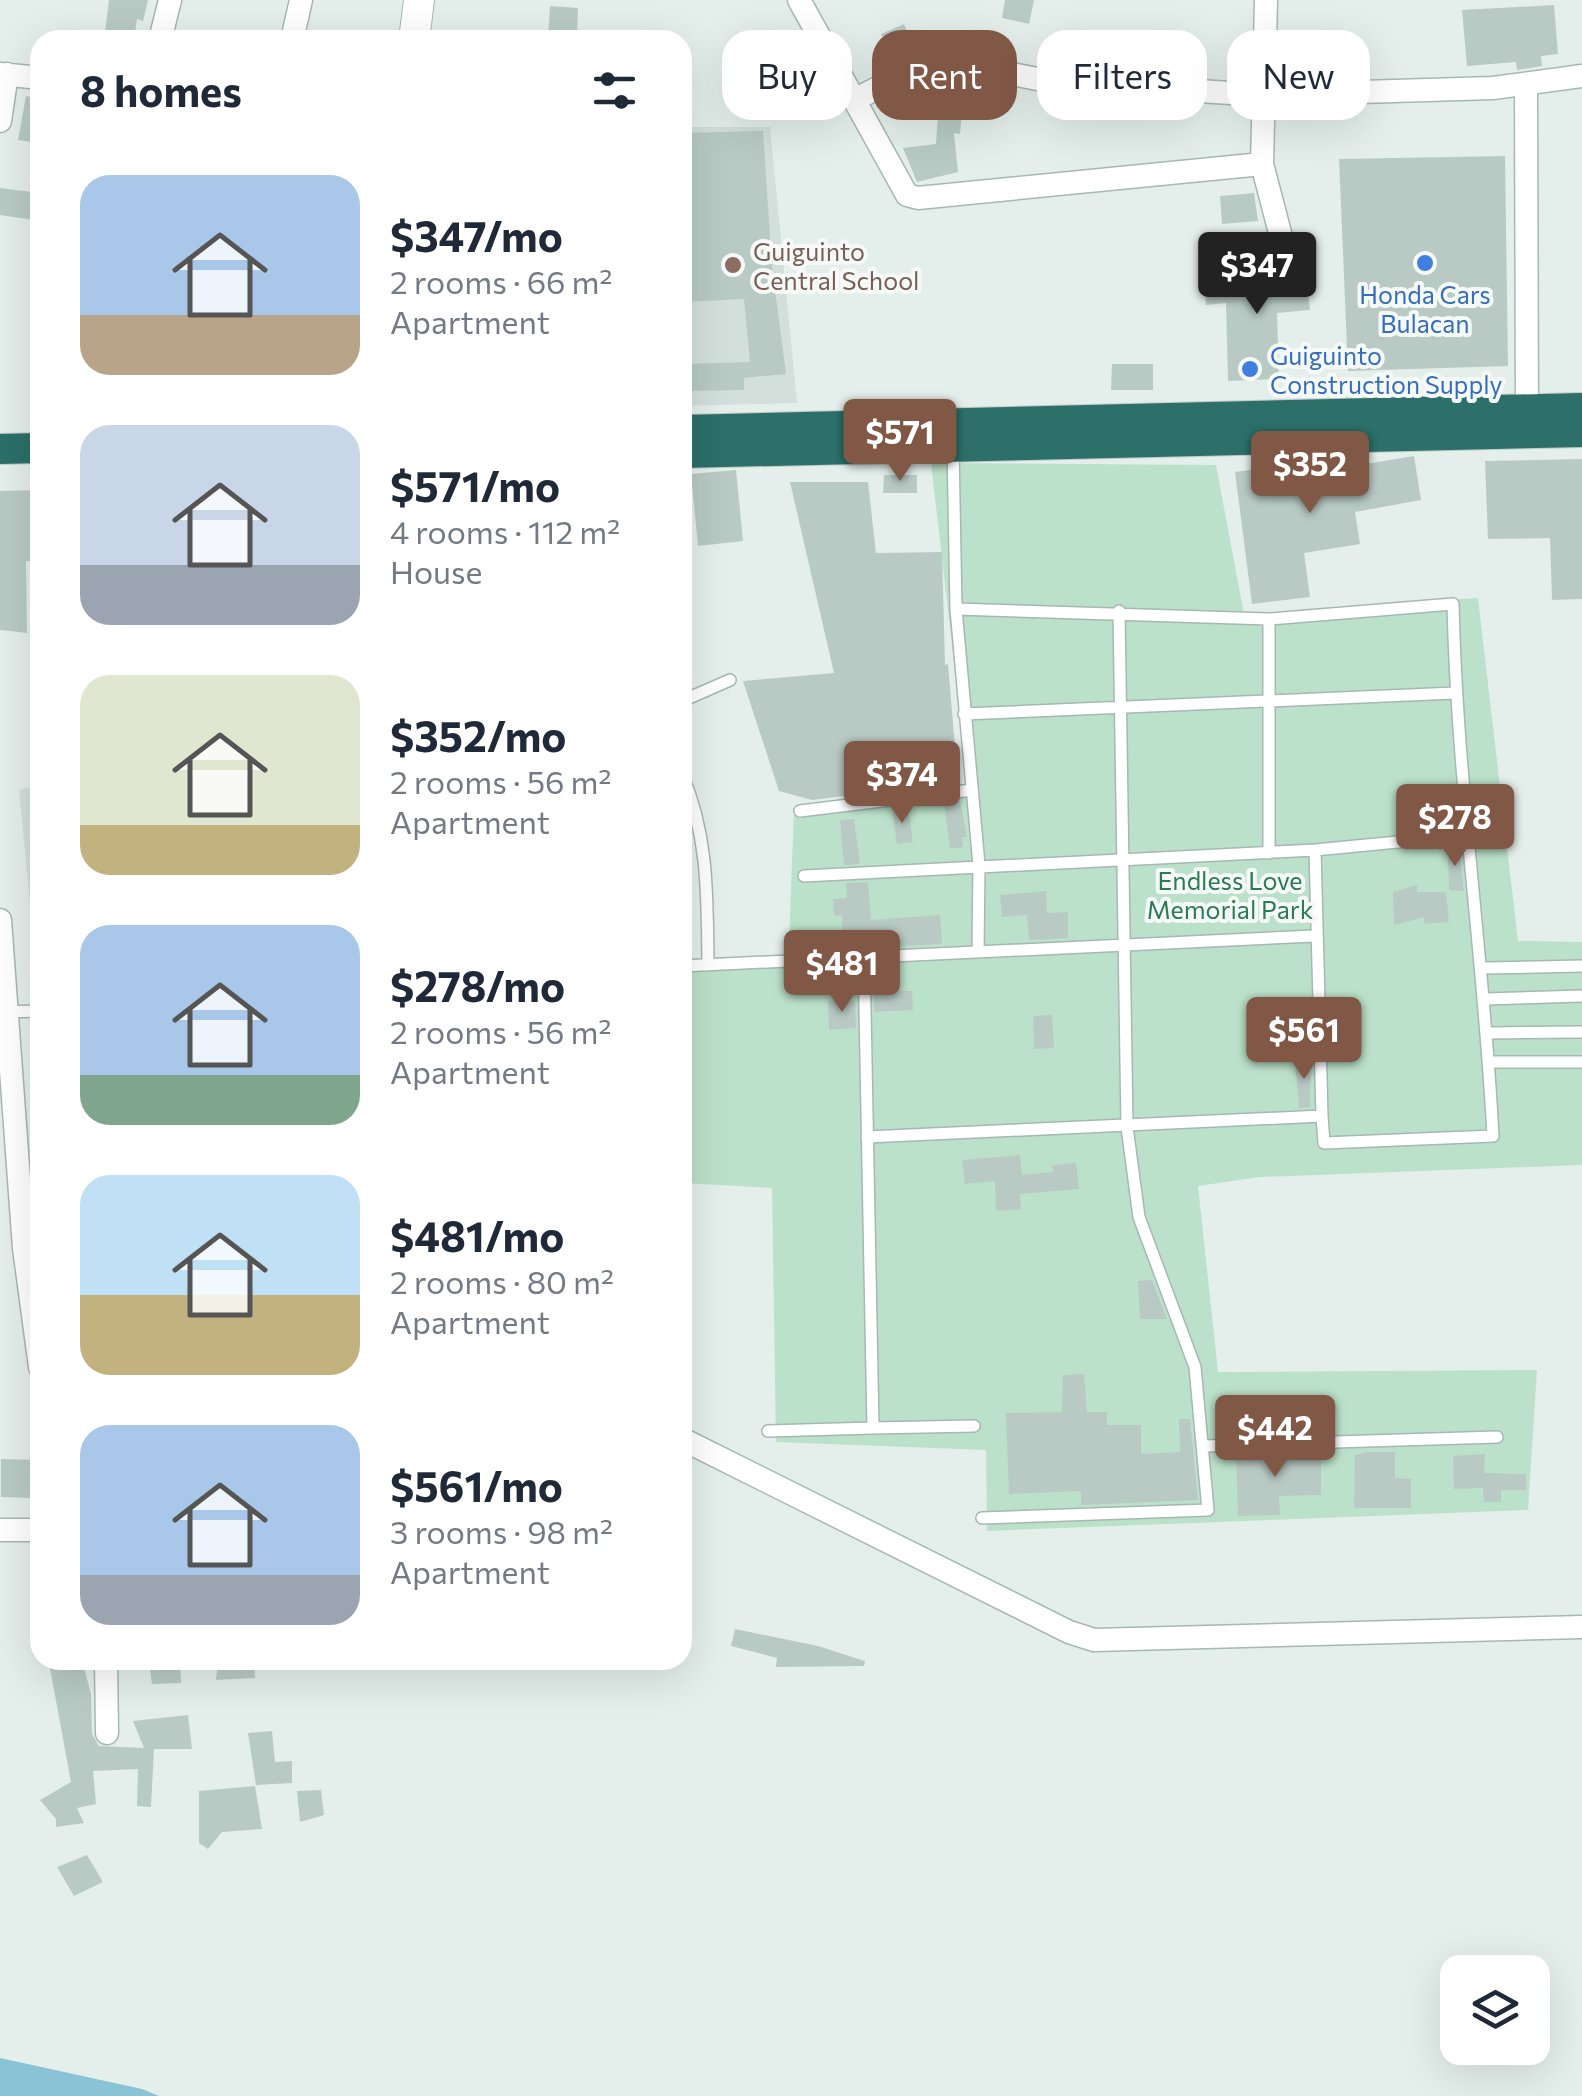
<!DOCTYPE html>
<html lang="en">
<head>
<meta charset="utf-8">
<style>
	:root { --surface:#fff; --page:#f6f6f7; --text:#1f2937; --muted:#747a83; --accent:#815746 }
	body { margin:0; font-family:Commissioner,sans-serif; background:var(--page); color:var(--text); height:100vh; display:flex; flex-direction:column; font-size:38px; white-space:nowrap }
	* { box-sizing:border-box; margin:0 }
	p { font-size:32px; color:var(--muted) }
	.icon { flex:none; width:55px; height:55px; fill:none; stroke:currentColor; stroke-width:2; stroke-linecap:round; stroke-linejoin:round }
	.map { position:relative; flex:1; overflow:hidden }
	.details { position:absolute; left:30px; top:30px; width:662px; height:1640px; display:flex; flex-direction:column; background:var(--surface); border-radius:30px; box-shadow:0 10px 40px #0002 }
	.details>* { flex:none }
	.guide { position:absolute; left:722px; top:30px; width:708px; height:90px; display:flex; gap:20px }
	.buttons { position:absolute; left:1440px; top:1955px; display:grid; gap:20px }
	.buttons a { display:grid; place-items:center; width:110px; height:110px; border-radius:20px; background:var(--surface); box-shadow:0 10px 40px #0002; font-size:50px }
	.price { position:absolute; translate:-50% -85px; padding:0 22px; border-radius:10px; background:var(--accent); color:#fff; font-size:32px; line-height:65px; filter:drop-shadow(0 2px 5px #0008) }
	.price::after { content:''; position:absolute; left:50%; top:60px; width:30px; height:22px; margin-left:-15px; background:inherit; clip-path:polygon(0 0,100% 0,50% 100%) }
	.price.on { background:#222; color:#fff }
	ul { padding:0; list-style:none }
	li { display:flex; align-items:center; gap:30px; height:250px; padding:0 50px }
	li span { display:grid; place-items:center; flex:none; width:280px; height:200px; border-radius:30px; color:#555 }
	li>.icon { margin-inline-start:auto }
	span .icon { width:120px; height:120px; fill:#fffc; stroke-width:1 }
	li b { font-size:42px }
	h2 { display:flex; justify-content:space-between; align-items:center; height:120px; padding:0 50px; font-size:42px }
	.pill { padding:0 35px; border-radius:30px; background:var(--surface); box-shadow:0 10px 40px #0002; font-size:35px; line-height:90px }
	.pill.on { background:var(--accent); color:#fff }
	.map>svg:first-child { display:block }
</style>
</head>
<body>
<div class="map">
<svg width="1582" height="2096" viewBox="0 0 1582 2096">
	<rect width="100%" height="100%" fill="#e4efeb"/>
	<path fill="#d2dfda" d="M682 127H770L797 403 683 406Z
		M40 785V1004L19 790Z"/>
	<path fill="#bce1ca" d="M931 463 1216 465 1244 614 1478 598 1518 941 1582 942V1165L1260 1177 1198 1186 1218 1372 1537 1370 1528 1510 987 1531 986 1450 776 1442 772 1188 683 1183 682 972 788 967 794 809 969 791Z"/>
	<path fill="#8ac2d6" d="M0 2058 142 2089 159 2096H0Z"/>
	<path fill="#b9cac4" d="M109 0H148L143 21 137 19 134 40H104Z
		M1005 0H1034L1029 24 1002 18Z
		M1554 5 1558 54 1541 56 1542 66 1517 70 1516 62 1467 66 1462 10Z
		M550 6 578 8 577 40H548Z
		M904 24 914 47 891 57 881 34Z
		M26 96 40 99V143L18 140Z
		M939 99 963 101 960 134 954 133 958 172 917 182 903 148 936 144Z
		M763 131 772 267 786 374 744 378V390L684 391V364L750 362 744 299 682 302V133Z
		M1505 156 1508 366 1348 371 1339 159Z
		M0 188 40 193V221L0 215Z
		M1254 193 1258 221 1222 224 1220 196Z
		M1305 266 1310 310 1277 313 1279 379 1228 381 1226 303 1206 305 1203 278Z
		M1112 364H1153V390H1111Z
		M1414 456 1421 500 1355 512 1360 544 1304 553 1310 597 1252 604 1235 472 1293 464V470L1347 461 1348 467Z
		M1582 459V599L1552 600 1550 538 1488 539 1485 461Z
		M736 470 743 541 698 546 691 474Z
		M884 475H917V493H883Z
		M790 482H868L876 553 942 552 945 665 948 664 958 782 812 800 779 791 743 681 834 673Z
		M40 490V562L26 561 27 633 0 630V491Z
		M960 801 967 837H962L963 847 950 849 944 803Z
		M908 807 913 842 897 844 892 809Z
		M854 819 860 864 844 865 840 820Z
		M1459 845 1464 891 1449 890 1448 847Z
		M868 882 871 920 940 915 942 944 843 949 842 915 834 916 833 899 847 898 846 883Z
		M1417 885V892H1446L1449 922 1424 924V917L1394 925 1393 892Z
		M1046 891 1047 913 1068 912V938L1029 940 1027 915 1002 917 1000 895Z
		M898 965 900 991H912L913 1010 874 1012V966Z
		M855 1000 856 1028 829 1030 828 1001Z
		M1052 1015 1054 1048 1034 1049 1033 1016Z
		M1295 1060H1311L1310 1107 1299 1108Z
		M1020 1155 1022 1175 1053 1172 1052 1165 1076 1163 1079 1189 1020 1194 1021 1209 996 1211 995 1181 965 1184 962 1160Z
		M1152 1280 1167 1319H1140L1138 1281Z
		M1084 1374 1087 1412H1107V1425H1141V1454L1180 1452 1179 1419H1190L1198 1500 1081 1505V1491L1009 1494 1006 1413 1062 1412 1063 1375Z
		M1321 1452V1495L1279 1496 1280 1515 1238 1516 1236 1454Z
		M1368 1452H1395V1478L1411 1479V1508H1354L1355 1455Z
		M1485 1454 1484 1473 1526 1474V1490H1501V1502H1484L1483 1488 1454 1489 1453 1456Z
		M1 1459 40 1460V1493L32 1494 31 1498 1 1497Z
		M735 1629 818 1646 865 1661 864 1666 776 1667 777 1658 731 1646Z
		M82 1660 91 1694 92 1734 99 1746 144 1748 133 1721 188 1715 192 1749H154L151 1807 137 1806 138 1769 93 1771 96 1804 77 1808 84 1823 56 1827V1819L40 1800 71 1782 49 1663Z
		M149 1660H180L181 1683 152 1684Z
		M218 1660H254L255 1678 216 1680Z
		M272 1731 275 1762 292 1761V1783L256 1785 248 1733Z
		M255 1786 262 1829 222 1832 208 1849 199 1843V1791Z
		M321 1790 324 1815 300 1822 297 1791Z
		M87 1855 103 1882 74 1896 57 1867Z"/>
	<g fill="none" stroke-linecap="round" stroke-linejoin="round">
		<defs>
			<path id="lane" d="M953 447 956 609 979 865 978 952
				M956 609 1269 619 1453 604C1457 782 1484 959 1493 1136L1324 1143 1322 1116
				M682 701 730 680
				M964 714 1455 693
				M682 774C709 837 707 898 708 965
				M800 811 972 790
				M1269 853V619
				M804 876 1315 850 1470 835
				M682 966 1314 936
				M1484 968 1582 966
				M1486 999 1582 996
				M5 1012 40 1011
				M1488 1033 1582 1032
				M1489 1062H1582
				M867 1137 1322 1116 1315 850
				M873 1428 974 1426
				M768 1431 873 1428 864 956
				M1204 1446 1497 1437
				M982 1518 1208 1510 1195 1367 1139 1217 1127 1127 1119 611"/>
			<path id="street" d="M799 0 907 195 918 198 1262 164
				M1266 0 1262 164 1285 252
				M160 40 170 0
				M292 40 301 0
				M0 74 40 78
				M1526 84 1527 424
				M856 99 934 59 1053 82 1263 95 1493 88 1582 76
				M0 121 7 74
				M0 920 24 1248 40 1367
				M682 1439 1069 1632 1094 1640 1582 1627
				M0 1530H40
				M106 1660 107 1733"/>
			<path id="secondary" d="M414 40 419 0"/>
			<path id="highway" d="M682 430 1582 408
				M0 449 40 448
				M682 453 1582 432"/>
		</defs>
		<use href="#lane" stroke="#a6b8b3" stroke-width="14"/>
		<use href="#street" stroke="#a6b8b3" stroke-width="25"/>
		<use href="#secondary" stroke="#a2bbb5" stroke-width="32"/>
		<use href="#highway" stroke="#c1cac9" stroke-width="32"/>
		<use href="#lane" stroke="#fff" stroke-width="11"/>
		<use href="#street" stroke="#fff" stroke-width="22"/>
		<use href="#secondary" stroke="#fff" stroke-width="30"/>
		<use href="#highway" stroke="#2c7069" stroke-width="30"/>
	</g>
	<g fill="#3f7fe0" stroke="#f5faf8" stroke-width="4">
		<circle cx="1425" cy="263" r="10"/>
		<circle cx="1250" cy="369" r="10"/>
	</g>
	<circle fill="#8d6e63" stroke="#f5faf8" stroke-width="4" cx="733" cy="265" r="10"/>
	<g text-anchor="middle" dominant-baseline="central" stroke-width="8" stroke-linejoin="round" paint-order="stroke">
		<g font-size="25" fill="#785e54" stroke="#f5faf8" text-anchor="start">
			<text x="753" y="251">Guiguinto<tspan x="753" dy="29">Central School</tspan></text>
		</g>
		<g font-size="25" fill="#366cbe" stroke="#f5faf8">
			<text x="1425" y="294">Honda Cars<tspan x="1425" dy="29">Bulacan</tspan></text>
			<text x="1270" y="355" text-anchor="start">Guiguinto<tspan x="1270" dy="29">Construction Supply</tspan></text>
		</g>
		<g font-size="25" fill="#2a7b52" stroke="#f5faf8">
			<text x="1230" y="880">Endless Love<tspan x="1230" dy="29">Memorial Park</tspan></text>
		</g>
	</g>
</svg>
<div class="buttons">
<a><svg class="icon" aria-label="layers" viewBox="0 0 24 24"><path d="M12 4l9 5-9 5-9-5zM3 14l9 5 9-5"/></svg></a>
</div>
<b class="price on" style="left:1257px;top:317px">$347</b>
<b class="price" style="left:900px;top:484px">$571</b>
<b class="price" style="left:1310px;top:516px">$352</b>
<b class="price" style="left:902px;top:826px">$374</b>
<b class="price" style="left:1455px;top:869px">$278</b>
<b class="price" style="left:842px;top:1015px">$481</b>
<b class="price" style="left:1304px;top:1082px">$561</b>
<b class="price" style="left:1275px;top:1480px">$442</b>
<div class="guide">
<a class="pill">Buy</a>
<a class="pill on">Rent</a>
<a class="pill">Filters</a>
<a class="pill">New</a>
</div>
<section class="details">
<h2>8 homes<svg class="icon" aria-label="filters" viewBox="0 0 24 24"><path d="M4 7h16M4 17h16"/><circle cx="9" cy="7" r="2"/><circle cx="15" cy="17" r="2"/></svg></h2>
<ul>
<li><span style="background:linear-gradient(#a9c7e8 70%,#b9a48a 0)"><svg class="icon" aria-label="home" viewBox="0 0 24 24"><path d="M3 11l9-7 9 7M6 9v11h12V9"/></svg></span><div><b>$347/mo</b><p>2 rooms · 66 m²</p><p>Apartment</p></div></li>
<li><span style="background:linear-gradient(#c9d6e8 70%,#9aa5b1 0)"><svg class="icon" aria-label="home" viewBox="0 0 24 24"><path d="M3 11l9-7 9 7M6 9v11h12V9"/></svg></span><div><b>$571/mo</b><p>4 rooms · 112 m²</p><p>House</p></div></li>
<li><span style="background:linear-gradient(#dfe7d0 75%,#c2b280 0)"><svg class="icon" aria-label="home" viewBox="0 0 24 24"><path d="M3 11l9-7 9 7M6 9v11h12V9"/></svg></span><div><b>$352/mo</b><p>2 rooms · 56 m²</p><p>Apartment</p></div></li>
<li><span style="background:linear-gradient(#a9c7e8 75%,#7fa58c 0)"><svg class="icon" aria-label="home" viewBox="0 0 24 24"><path d="M3 11l9-7 9 7M6 9v11h12V9"/></svg></span><div><b>$278/mo</b><p>2 rooms · 56 m²</p><p>Apartment</p></div></li>
<li><span style="background:linear-gradient(#bfe0f5 60%,#c2b280 0)"><svg class="icon" aria-label="home" viewBox="0 0 24 24"><path d="M3 11l9-7 9 7M6 9v11h12V9"/></svg></span><div><b>$481/mo</b><p>2 rooms · 80 m²</p><p>Apartment</p></div></li>
<li><span style="background:linear-gradient(#a9c7e8 75%,#9aa5b1 0)"><svg class="icon" aria-label="home" viewBox="0 0 24 24"><path d="M3 11l9-7 9 7M6 9v11h12V9"/></svg></span><div><b>$561/mo</b><p>3 rooms · 98 m²</p><p>Apartment</p></div></li>
</ul>
</section>
</div>
</body>
</html>
